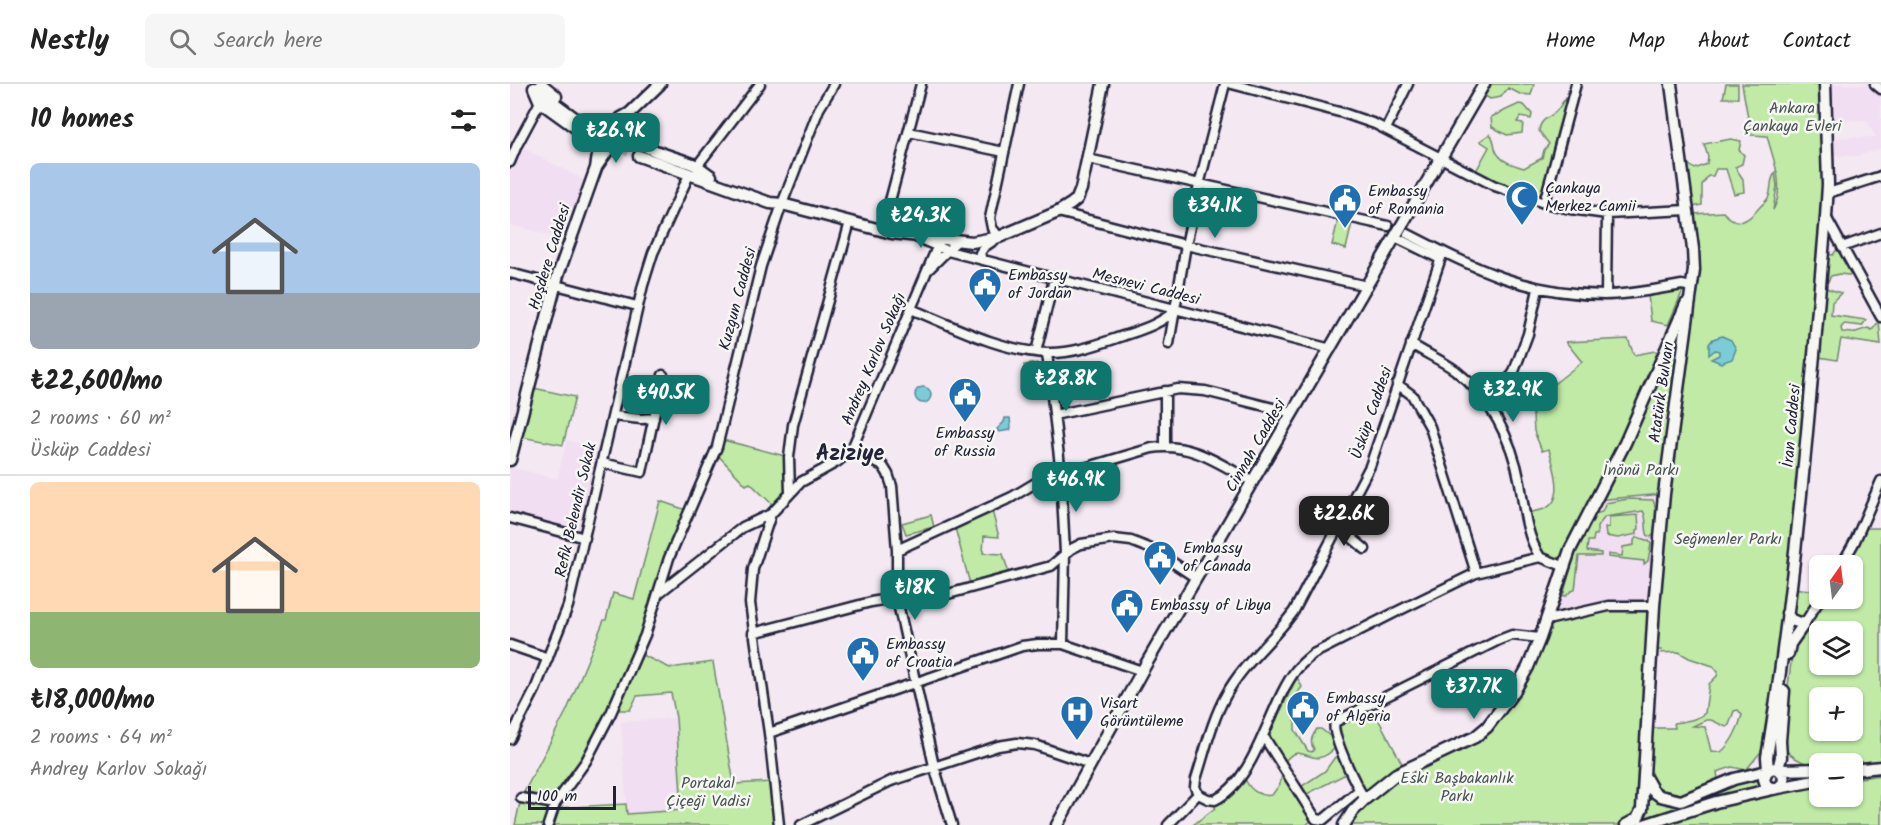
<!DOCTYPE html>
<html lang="en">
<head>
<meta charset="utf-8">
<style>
	:root { --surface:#fff; --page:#f6f6f6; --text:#222; --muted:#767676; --line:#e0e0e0; --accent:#0f766e }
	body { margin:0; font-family:Kalam,sans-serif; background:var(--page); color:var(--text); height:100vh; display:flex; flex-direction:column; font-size:22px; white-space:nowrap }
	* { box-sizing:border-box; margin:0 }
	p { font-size:20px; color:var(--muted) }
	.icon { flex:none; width:33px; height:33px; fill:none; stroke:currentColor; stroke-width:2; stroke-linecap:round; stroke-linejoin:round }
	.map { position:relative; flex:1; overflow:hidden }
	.sheet { display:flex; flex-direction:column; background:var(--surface); width:510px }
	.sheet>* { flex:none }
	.needle { width:39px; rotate:14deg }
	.buttons { position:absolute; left:1299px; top:471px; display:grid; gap:12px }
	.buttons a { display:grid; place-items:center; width:54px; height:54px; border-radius:9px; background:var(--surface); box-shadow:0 2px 4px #0004; font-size:30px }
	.scale { position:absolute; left:18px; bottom:15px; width:88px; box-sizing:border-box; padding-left:6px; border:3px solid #22223b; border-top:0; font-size:16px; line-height:21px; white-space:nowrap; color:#22223b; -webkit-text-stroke:4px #f6f6f2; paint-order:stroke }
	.price { position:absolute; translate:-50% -51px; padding:0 14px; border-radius:12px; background:var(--accent); color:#fff; font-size:20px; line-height:39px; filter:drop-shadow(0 2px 3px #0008) }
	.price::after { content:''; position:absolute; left:50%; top:36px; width:18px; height:14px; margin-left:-9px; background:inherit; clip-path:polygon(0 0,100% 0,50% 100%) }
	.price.active { background:#222; color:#fff }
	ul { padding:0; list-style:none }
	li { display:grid; align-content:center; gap:12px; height:318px; padding:0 30px }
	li+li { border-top:2px solid var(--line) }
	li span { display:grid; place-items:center; height:186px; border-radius:9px; color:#555 }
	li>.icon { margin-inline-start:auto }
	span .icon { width:108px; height:108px; fill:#fffc; stroke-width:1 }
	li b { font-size:26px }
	h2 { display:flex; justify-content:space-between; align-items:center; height:72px; padding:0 30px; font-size:26px }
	header { display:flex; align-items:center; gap:36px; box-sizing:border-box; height:84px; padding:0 30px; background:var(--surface); border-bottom:2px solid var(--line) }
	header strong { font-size:28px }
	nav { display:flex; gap:33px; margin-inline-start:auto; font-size:21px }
	.search { width:420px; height:54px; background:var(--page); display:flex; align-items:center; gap:15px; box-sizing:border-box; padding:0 21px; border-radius:9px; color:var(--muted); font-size:22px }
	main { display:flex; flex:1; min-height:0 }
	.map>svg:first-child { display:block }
</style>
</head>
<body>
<header>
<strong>Nestly</strong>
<div class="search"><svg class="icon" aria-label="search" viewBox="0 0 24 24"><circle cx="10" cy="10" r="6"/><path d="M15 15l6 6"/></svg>Search here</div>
<nav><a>Home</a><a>Map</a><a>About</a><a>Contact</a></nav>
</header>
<main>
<section class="sheet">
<h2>10 homes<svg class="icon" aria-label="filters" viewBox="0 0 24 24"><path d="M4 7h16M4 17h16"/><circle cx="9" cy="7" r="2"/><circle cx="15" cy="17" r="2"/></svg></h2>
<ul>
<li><span style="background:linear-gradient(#a9c7e8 70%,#9aa5b1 0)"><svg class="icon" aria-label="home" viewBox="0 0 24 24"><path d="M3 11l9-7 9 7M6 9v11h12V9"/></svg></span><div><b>₺22,600/mo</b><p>2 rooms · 60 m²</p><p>Üsküp Caddesi</p></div></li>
<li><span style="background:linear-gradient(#ffd9b3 70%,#8fb573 0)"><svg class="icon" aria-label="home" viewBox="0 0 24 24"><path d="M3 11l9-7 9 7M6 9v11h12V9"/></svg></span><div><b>₺18,000/mo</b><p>2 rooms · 64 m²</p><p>Andrey Karlov Sokağı</p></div></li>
</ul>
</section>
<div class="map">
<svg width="1371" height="741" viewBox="0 0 1371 741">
	<rect width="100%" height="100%" fill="#f4e8f2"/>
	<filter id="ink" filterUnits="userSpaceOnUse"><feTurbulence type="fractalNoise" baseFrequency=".0167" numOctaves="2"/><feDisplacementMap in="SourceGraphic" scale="12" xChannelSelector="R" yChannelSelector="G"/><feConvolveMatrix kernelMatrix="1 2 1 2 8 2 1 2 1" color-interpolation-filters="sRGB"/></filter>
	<g filter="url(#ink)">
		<path fill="#f2def2" d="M1315 0H1365L1371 5V64L1348 72 1318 71V54L1366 53 1356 36 1317 37Z
			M7 61 80 99 59 156 0 141V78Z
			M57 356 95 366 75 454 0 434V383L47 395Z
			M1154 410 1144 522 1037 536 1086 416Z
			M166 634 172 726 117 730 111 638Z"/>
		<path fill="#c0eaa6" stroke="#718670" stroke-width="1.5" fill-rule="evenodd" d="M980 0H1024L1021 11 1010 10 998 4 991 13 980 15 975 12Z
			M1216 0H1228V14H1213Z
			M1232 0H1313L1315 108 1294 326 1296 328 1295 345 1292 346 1290 363 1293 365 1287 418 1284 425 1280 462 1282 466 1254 664 1236 686 1222 683 1207 688 1208 695 1171 712 1160 710 1146 703 1139 691 1142 644H1165L1164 639C1174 637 1186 637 1195 629L1199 600 1207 592 1208 588 1203 582 1179 574 1169 568 1151 569 1152 566H1147L1149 523 1160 411 1188 174 1184 130 1213 128C1228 144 1237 138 1249 124 1253 119 1257 118 1259 112 1262 104 1259 97 1265 89L1267 102 1263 126C1276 104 1263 75 1257 52L1241 51ZM1228 626 1232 631C1229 643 1221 660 1211 668L1201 667 1195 643 1183 642 1196 636H1201L1216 643 1219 641 1224 627Z
			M1057 14 1031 112H1020L965 89 979 63 970 57 980 50C984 55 984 59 985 64 988 77 1003 81 1014 84L1032 74 1034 66 1039 60 1029 47C1030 33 1041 35 1048 25 1052 20 1051 18 1057 14Z
			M1009 20 1014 21 1022 30 1021 35 1010 33 1007 38 1013 39 1012 49 997 51 982 43 981 33Z
			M1221 55 1231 57 1229 66 1234 71 1232 80 1225 83 1233 95 1234 108 1224 110 1216 85H1206L1203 92H1198L1192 101V121L1183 123 1178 80 1185 85 1197 80 1198 73 1194 60Z
			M828 136 842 139 836 165 822 161Z
			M1327 165 1331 166 1333 173 1348 192 1329 190 1321 192 1309 214 1316 170 1323 171Z
			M1316 204 1331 209 1322 218 1321 231 1356 236 1352 242 1334 240 1331 244 1332 248 1343 249 1358 244 1362 246 1369 237 1371 261 1331 255 1327 276 1309 273 1313 211Z
			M1173 206 1158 241 1141 237 1138 211Z
			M1181 212 1154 410 1086 416 1053 482 1030 473 1015 429C1021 428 1028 427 1034 425 1057 416 1043 382 1039 365L1032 367 1024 347 1022 317 1072 278 1056 258 1118 255 1124 271 1145 267 1153 270Z
			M527 279 531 308 518 310 514 281Z
			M19 303 65 313 53 361 6 352Z
			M209 355 279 373 280 409 266 424 240 399 236 401 205 368Z
			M1118 415 1143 416C1148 426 1144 439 1144 450L1141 453 1138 452C1134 443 1138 435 1133 427L1095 433 1087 443V451H1084L1083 457H1078L1077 467 1091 469V472H1069L1065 506 1061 507 1056 512H1053L1069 454 1078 437 1085 430 1092 428 1096 419Z
			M150 417 179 427 128 569 160 584 203 578 224 700 263 698 269 741H5L11 714 57 626 94 536H96L103 509 124 515ZM161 609 166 634 172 726 117 730 116 720 44 724 102 626H120L127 612Z
			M481 423 489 453 474 452 473 469 493 470 500 493 461 504 444 440Z
			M421 431 424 443 396 450 392 439Z
			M1128 431 1129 445 1127 446V450L1108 454 1096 452 1095 444 1099 443V433Z
			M1357 444H1371V677L1343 681 1342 680C1317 680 1293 687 1274 664L1277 610 1283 563 1315 515 1342 514V482L1334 481ZM1310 548H1342V580H1310ZM1310 614H1342V646H1310Z
			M1127 453 1139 457 1141 460 1138 477 1134 480V477L1098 473V470L1112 472 1113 463 1124 461V456Z
			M1282 504 1309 507V513L1293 537 1282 533Z
			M1144 522 1134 692 1159 715 1258 686 1256 701 1134 741H834L855 715 824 648 825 638 860 620 895 685 951 661 988 630 1037 536 1059 530Z
			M787 593 792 603 784 614 782 624 785 632V646L798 667 802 668 804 665C799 658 802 652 807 645H811L820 652 825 664C801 689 793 655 775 677L759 652Z
			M825 673H829L836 690 797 710 792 702 815 687Z
			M772 691 801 737 796 741H683L705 724 706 720 717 714 732 697H736C741 707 751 713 762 711L770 700Z
			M1371 691V741H1145C1199 723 1254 711 1309 700L1310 712H1342L1343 695Z"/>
		<path fill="#7cccd8" stroke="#588899" stroke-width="1.5" d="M1212 252 1221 256 1226 265 1222 275 1211 279 1201 275 1209 271V267L1205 266 1199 271V260L1203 255Z
			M405 311a8 8 0 1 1 16 0a8 8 0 1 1-16 0Z
			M495 334H500L501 344 500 346 489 348 487 345 494 338Z"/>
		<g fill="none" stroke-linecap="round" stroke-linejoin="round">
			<path stroke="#cac0cd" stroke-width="10" stroke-dasharray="10 5" stroke-linecap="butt" d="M97 56 129 72"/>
			<defs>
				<path id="minor" d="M722 0 833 29 865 40 985 102 1034 119 1060 125 1097 130 1178 126
					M1365 0 1371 5
					M876 45 898 0
					M399 48 494 68
					M578 75 878 142
					M0 78 7 61 30 18
					M187 82 250 0
					M1318 109 1371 92
					M1034 119 1066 0
					M548 128 676 161 857 202
					M1316 133 1371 233
					M372 147 411 0
					M898 150C966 185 1015 210 1094 211 1120 211 1147 205 1172 201L1182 203
					M885 153 930 175
					M408 154 438 167 821 265
					M1332 163 1371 149
					M472 176 470 169 474 163 489 153 482 144 480 134 509 0
					M418 186 446 158
					M0 189 127 222
					M1096 211 1097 130
					M401 225C443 242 490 267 537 269 563 270 589 260 613 252 633 245 650 240 666 226
					M659 260 676 161 689 101 715 0
					M901 260C915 269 931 276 945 286 980 313 1002 355 1010 399 1014 424 1016 451 1030 473
					M526 268 544 195
					M537 269 551 390 555 469 553 560
					M887 300 902 311 920 343 966 489
					M976 317 1003 290 1018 250 1028 205
					M544 331 668 305 695 307 783 329
					M104 332 131 335 144 334
					M655 362V307
					M341 367 373 382 378 390 382 402 387 466V515L424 682 442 741
					M92 379 132 388 153 291
					M280 409 279 373 283 341 340 138
					M261 430 243 485 240 519 259 649 269 741
					M0 434 75 454
					M829 443 855 465
					M387 466 502 413 527 398 642 364C681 358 710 380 743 398
					M1331 482 1345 457 1371 397
					M149 509 233 443 261 430 291 398 327 378 341 367 430 156
					M1037 536 1099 522H1144
					M1294 540 1311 514
					M243 549 361 518 378 515 407 517 416 516 541 482 561 465 571 460 604 455 621 457 644 466 686 494
					M0 561 38 574
					M259 649 512 562 528 560H553L632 587
					M754 653 806 735 813 736 849 706
					M0 655 25 606 58 522 133 201 143 169 179 91
					M688 710 685 703 686 695C695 667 702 636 716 611 733 579 763 557 784 527L860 382 933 168
					M688 710 698 715 705 716C747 695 759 620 786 586 791 580 797 575 803 570L886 528 966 489 1030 473 1053 482
					M11 714 45 720
					M855 715C847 703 820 650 825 638L989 556 1002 551 1030 554
					M38 741 45 720 76 677 101 629 135 551 159 474 207 363 251 182 272 120 309 25 324 0
					M291 741 381 697 488 662 507 659 525 661 580 680
					M658 741 688 710"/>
				<path id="major" d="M31 0 46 12
					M24 4 30 18 84 57 89 65
					M27 6 89 52
					M117 38C120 67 164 71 185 81 191 84 196 89 201 92
					M129 72 260 119 272 120 382 149 462 158 489 153 548 128 561 120 567 115 571 105 593 0
					M87 82 116 40
					M0 376 48 191 86 84 89 65 111 34 120 29 150 0
					M1277 529 1281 536 1294 540 1280 560 1278 570
					M1268 685 1271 673 1270 657 1274 607
					M1258 686 1257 673C1287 494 1300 313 1316 133L1318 101 1315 0
					M1271 686 1310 685
					M1342 686 1371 683
					M1135 693 1143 707 1150 712 1171 717 1224 695 1257 687
					M1269 703 1274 698 1273 689 1265 684 1258 686 1254 695 1256 701 1263 705 1310 696
					M547 741 632 587 974 0
					M834 741 843 727 855 715 886 690 965 653 977 643 1005 606 1018 583 1030 554 1060 466 1115 359 1176 220
					M1116 741 1127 735 1132 725 1144 522 1154 410 1184 186 1183 165 1161 0
					M1134 741 1206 718 1263 705"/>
			</defs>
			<use href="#minor" stroke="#22223b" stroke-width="13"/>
			<use href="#major" stroke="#22223b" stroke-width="15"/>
			<use href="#minor" stroke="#f6f6f2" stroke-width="8"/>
			<use href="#major" stroke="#f6f6f2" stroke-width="10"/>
		</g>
	</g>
	<defs>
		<symbol id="mosque-pin" viewBox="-11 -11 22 30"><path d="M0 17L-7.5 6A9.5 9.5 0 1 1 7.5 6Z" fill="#1f6fb2" stroke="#f6f6f2"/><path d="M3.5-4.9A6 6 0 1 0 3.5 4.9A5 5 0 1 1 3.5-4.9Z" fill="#fff"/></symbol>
		<symbol id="civic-pin" viewBox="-11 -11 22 30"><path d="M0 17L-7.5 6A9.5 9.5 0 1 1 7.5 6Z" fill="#1f6fb2" stroke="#f6f6f2"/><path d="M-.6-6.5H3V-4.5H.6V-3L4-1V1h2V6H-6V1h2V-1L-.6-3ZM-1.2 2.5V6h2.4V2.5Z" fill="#fff"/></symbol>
		<symbol id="hospital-pin" viewBox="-11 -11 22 30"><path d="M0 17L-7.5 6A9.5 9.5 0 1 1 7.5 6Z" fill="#1f6fb2" stroke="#f6f6f2"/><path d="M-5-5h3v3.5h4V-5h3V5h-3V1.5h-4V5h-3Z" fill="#fff"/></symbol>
	</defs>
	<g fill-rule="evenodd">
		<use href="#mosque-pin" x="993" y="94" width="38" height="52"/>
		<use href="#civic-pin" x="816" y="97" width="38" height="52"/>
		<use href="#civic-pin" x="456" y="181" width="38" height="52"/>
		<use href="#civic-pin" x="436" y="291" width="38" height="52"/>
		<use href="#civic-pin" x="631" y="454" width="38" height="52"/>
		<use href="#civic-pin" x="598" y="502" width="38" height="52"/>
		<use href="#civic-pin" x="334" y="550" width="38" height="52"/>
		<use href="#civic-pin" x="774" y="604" width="38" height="52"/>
		<use href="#hospital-pin" x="548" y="609" width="38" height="52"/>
	</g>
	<g text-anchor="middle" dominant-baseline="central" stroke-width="5" stroke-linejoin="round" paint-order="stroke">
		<g font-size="16" fill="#4a5456" stroke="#f6f6f2">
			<text x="1282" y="24">Ankara<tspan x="1282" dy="18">Çankaya Evleri</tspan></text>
			<text x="1131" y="386">İnönü Parkı</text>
			<text x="1218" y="455">Seğmenler Parkı</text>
			<text x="947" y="694">Eski Başbakanlık<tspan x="947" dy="18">Parkı</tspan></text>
			<text x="198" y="699">Portakal<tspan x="198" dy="18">Çiçeği Vadisi</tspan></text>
		</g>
		<g font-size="16" fill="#22223b" stroke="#f6f6f2" text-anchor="start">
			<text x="1035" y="104">Çankaya<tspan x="1035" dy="18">Merkez Camii</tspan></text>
			<text x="858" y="107">Embassy<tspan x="858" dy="18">of Romania</tspan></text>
			<text x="498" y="191">Embassy<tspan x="498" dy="18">of Jordan</tspan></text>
			<text x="455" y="349" text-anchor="middle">Embassy<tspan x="455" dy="18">of Russia</tspan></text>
			<text x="673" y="464">Embassy<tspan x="673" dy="18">of Canada</tspan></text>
			<text x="640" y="521">Embassy of Libya</text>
			<text x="376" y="560">Embassy<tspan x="376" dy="18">of Croatia</tspan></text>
			<text x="816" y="614">Embassy<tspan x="816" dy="18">of Algeria</tspan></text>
			<text x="590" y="619">Visart<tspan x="590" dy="18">Görüntüleme</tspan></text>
		</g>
		<g font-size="16" fill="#22223b" stroke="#f6f6f2">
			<text transform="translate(40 173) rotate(-73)">Hoşdere Caddesi</text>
			<text transform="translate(636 203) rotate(14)">Mesnevi Caddesi</text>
			<text transform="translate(228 215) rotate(-75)">Kuzgun Caddesi</text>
			<text transform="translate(364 275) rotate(-67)">Andrey Karlov Sokağı</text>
			<text transform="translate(1152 308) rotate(-82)">Atatürk Bulvarı</text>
			<text transform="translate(862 329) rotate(-71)">Üsküp Caddesi</text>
			<text transform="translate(1282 342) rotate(-85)">İran Caddesi</text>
			<text transform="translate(746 362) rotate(-60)">Cinnah Caddesi</text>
			<text transform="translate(66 426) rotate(-77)">Refik Belendir Sokak</text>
		</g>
		<g font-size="22" font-weight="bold" fill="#22223b" stroke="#f6f6f2">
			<text x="340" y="370">Aziziye</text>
		</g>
	</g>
</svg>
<div class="buttons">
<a><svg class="needle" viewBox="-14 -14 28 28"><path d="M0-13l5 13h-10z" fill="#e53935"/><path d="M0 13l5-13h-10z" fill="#767676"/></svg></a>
<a><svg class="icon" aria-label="layers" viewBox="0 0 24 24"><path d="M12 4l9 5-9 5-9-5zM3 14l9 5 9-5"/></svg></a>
<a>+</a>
<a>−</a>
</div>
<div class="scale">100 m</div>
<b class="price" style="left:106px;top:80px">₺26.9K</b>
<b class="price" style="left:705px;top:155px">₺34.1K</b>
<b class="price" style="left:411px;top:165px">₺24.3K</b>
<b class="price" style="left:556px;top:328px">₺28.8K</b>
<b class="price" style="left:1003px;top:339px">₺32.9K</b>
<b class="price" style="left:156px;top:342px">₺40.5K</b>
<b class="price" style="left:566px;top:429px">₺46.9K</b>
<b class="price active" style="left:834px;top:463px">₺22.6K</b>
<b class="price" style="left:405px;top:537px">₺18K</b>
<b class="price" style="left:964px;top:636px">₺37.7K</b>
</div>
</main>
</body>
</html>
